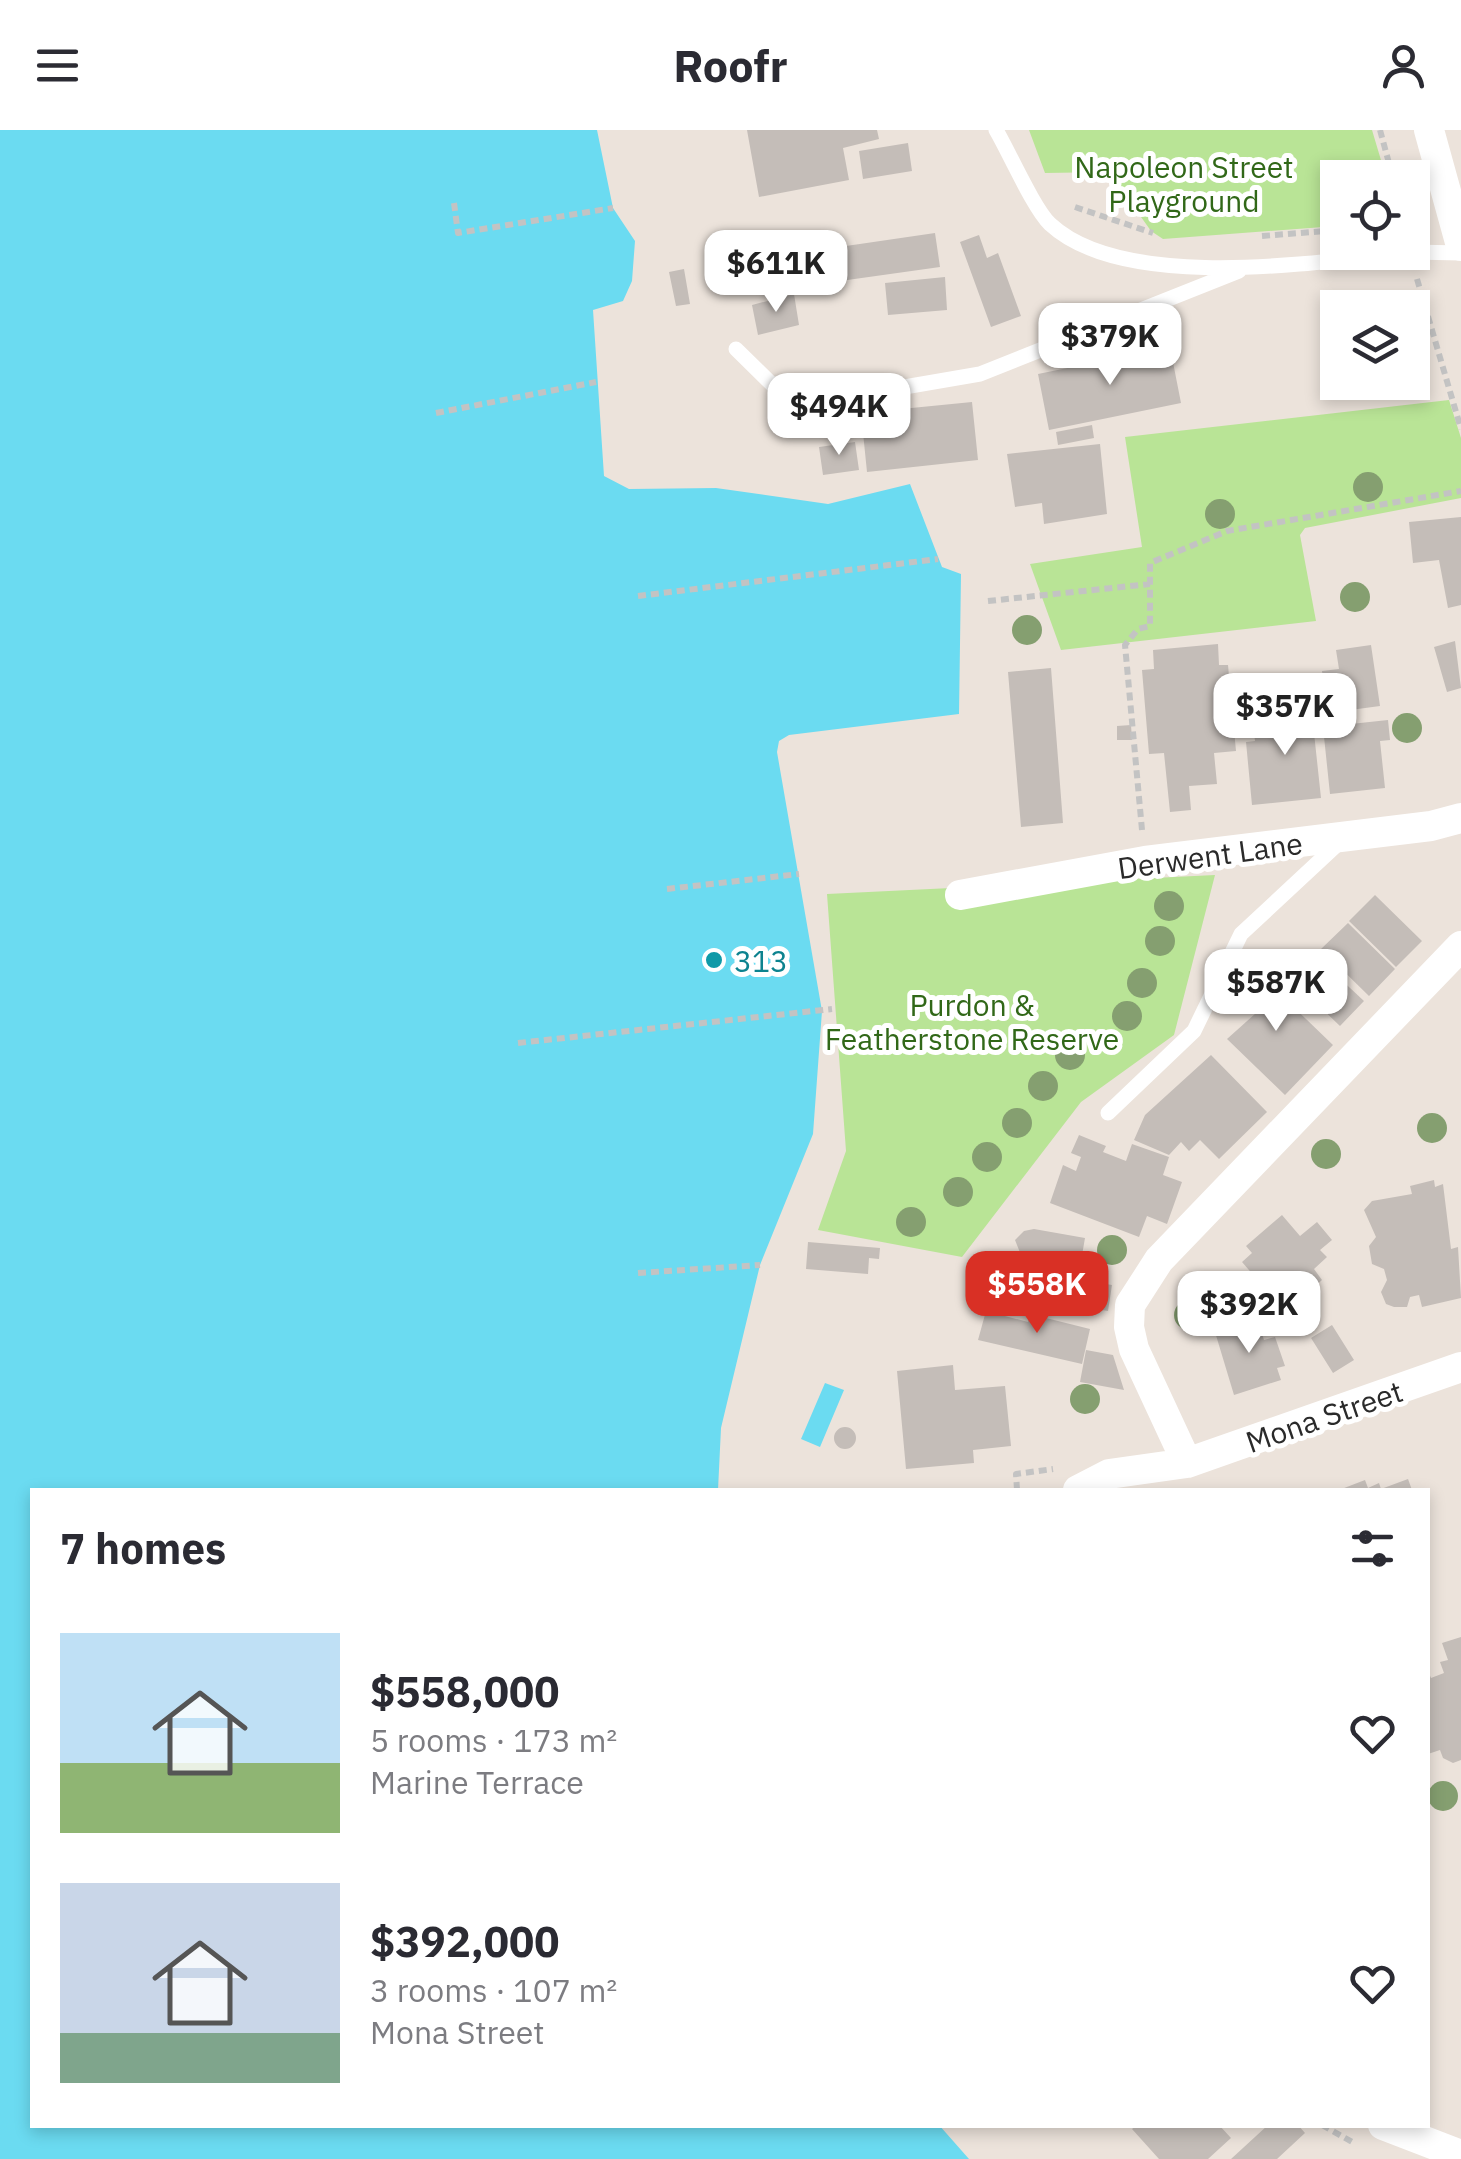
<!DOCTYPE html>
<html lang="en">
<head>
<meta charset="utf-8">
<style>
	:root { --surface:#fff; --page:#f2f2f3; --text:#2b2b33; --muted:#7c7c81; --accent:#d93025 }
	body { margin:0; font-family:"IBM Plex Sans",sans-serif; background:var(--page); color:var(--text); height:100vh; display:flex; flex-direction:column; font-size:38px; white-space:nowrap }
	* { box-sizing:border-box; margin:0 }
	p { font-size:32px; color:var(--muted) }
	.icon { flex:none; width:55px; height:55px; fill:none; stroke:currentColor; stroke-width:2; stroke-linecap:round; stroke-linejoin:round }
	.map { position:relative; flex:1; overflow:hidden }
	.details { position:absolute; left:30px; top:1358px; width:1400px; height:640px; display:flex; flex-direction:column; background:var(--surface); border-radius:0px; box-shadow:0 5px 15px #0003 }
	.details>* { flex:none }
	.controls { position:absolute; left:1320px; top:30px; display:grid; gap:20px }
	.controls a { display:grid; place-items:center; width:110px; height:110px; border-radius:0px; background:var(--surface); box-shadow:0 5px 15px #0003; font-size:50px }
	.price { position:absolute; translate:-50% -85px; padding:0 22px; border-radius:20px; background:#fff; color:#222; font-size:32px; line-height:65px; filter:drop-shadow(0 2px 5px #0008) }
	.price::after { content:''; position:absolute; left:50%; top:60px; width:30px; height:22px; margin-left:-15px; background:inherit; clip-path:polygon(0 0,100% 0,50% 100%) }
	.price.current { background:var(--accent); color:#fff }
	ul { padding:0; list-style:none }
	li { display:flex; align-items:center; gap:30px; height:250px; padding:0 30px }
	li span { display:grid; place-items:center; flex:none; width:280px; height:200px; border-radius:0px; color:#555 }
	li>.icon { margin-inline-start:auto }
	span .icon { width:120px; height:120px; fill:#fffc; stroke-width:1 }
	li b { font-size:42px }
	h2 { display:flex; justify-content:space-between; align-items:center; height:120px; padding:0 30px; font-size:42px }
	header { display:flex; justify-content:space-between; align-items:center; height:130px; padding:0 30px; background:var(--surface); font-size:45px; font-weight:700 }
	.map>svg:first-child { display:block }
</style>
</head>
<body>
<header><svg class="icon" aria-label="menu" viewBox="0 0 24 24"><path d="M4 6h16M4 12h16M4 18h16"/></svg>Roofr<svg class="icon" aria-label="person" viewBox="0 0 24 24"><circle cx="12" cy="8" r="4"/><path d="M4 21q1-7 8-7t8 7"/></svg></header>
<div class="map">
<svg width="1461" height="2029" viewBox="0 0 1461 2029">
	<rect width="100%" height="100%" fill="#ece3db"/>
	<path fill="#b9e496" d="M1029 0H1372L1386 47 1338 48 1337 96 1163 109 1151 101 1109 42 1045 43Z
		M1449 270 1461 308V368L1305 398 1300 405 1316 491 1061 520 1030 434 1142 417 1125 307Z
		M1215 745 1174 905 1081 972 962 1127 818 1100 846 1021 827 764Z"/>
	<path fill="#6bdbf1" d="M0 0H597L613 78 635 111 632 151 623 171 593 180 604 346 629 359 716 358 828 374 910 354 942 437 961 444 959 584 789 605 779 611 777 622 822 881 813 1004 760 1135 721 1298 718 1360H32V1995H939L969 2029H0Z
		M825 1253 844 1260 820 1317 801 1309Z"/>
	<path fill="#c4bdb8" d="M747 0H877L879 9 843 18 849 50 759 67Z
		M908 13 912 41 863 49 859 21Z
		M935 103 940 137 769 161 764 128Z
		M979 105 987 128 998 123 1021 186 991 197 960 112Z
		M684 139 690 174 676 176 669 142Z
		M945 147 947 180 888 185 885 153Z
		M794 164 799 195 758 205 752 175Z
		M1170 217 1181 273 1049 300 1038 244Z
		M972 272 978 330 867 342 861 283Z
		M1092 295 1094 308 1058 315 1056 302Z
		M855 312 859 340 823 345 819 317Z
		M1100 314 1107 384 1044 394 1042 373 1015 377 1007 324Z
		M1461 387V475L1448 478 1439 430 1413 433 1409 392Z
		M1455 511 1461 558 1447 562 1434 517Z
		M1218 514 1219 535H1228L1236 621 1214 623 1217 654 1189 656 1191 680 1170 682 1164 623 1149 624 1142 540 1154 539 1153 520Z
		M1371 515 1380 576 1328 583 1322 541 1339 539 1336 520Z
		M1051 538 1063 693 1021 697 1008 542Z
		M1297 567 1298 576 1311 575 1321 668 1252 675 1246 612 1255 611 1254 603 1279 599 1276 570Z
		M1388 590 1390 610 1380 611 1385 658 1330 664 1323 597Z
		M1131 595 1132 610H1117V596Z
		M1375 765 1422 811 1396 837 1349 791Z
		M1348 793 1395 839 1369 866 1321 819Z
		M1320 830 1364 871 1340 896 1296 854Z
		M1252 837 1333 915 1285 965 1227 909 1256 883 1231 859Z
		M1211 925 1267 982 1219 1029 1200 1010 1189 1021 1181 1012 1169 1025 1134 1010 1145 985Z
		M1079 1005 1106 1016 1103 1022 1126 1031 1132 1014 1169 1027 1163 1045 1182 1052 1167 1094 1147 1086 1139 1107 1050 1073 1063 1035 1076 1041 1081 1027 1071 1023Z
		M1434 1050 1435 1057 1443 1054 1451 1119 1458 1117 1461 1168 1422 1177 1419 1165 1410 1167 1407 1177H1394L1386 1174 1381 1162 1387 1150 1384 1139 1372 1134 1369 1116 1376 1107 1364 1080 1372 1071 1412 1064 1410 1056Z
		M1282 1085 1300 1106 1317 1092 1332 1110 1320 1120 1327 1127 1314 1139 1322 1150 1312 1159 1305 1150 1289 1164 1274 1145 1262 1155 1242 1132 1252 1123 1246 1116Z
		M1034 1099 1085 1108 1081 1131 1090 1133 1087 1151 1112 1155 1108 1181 1073 1175 1074 1149 1072 1166 1012 1159 1014 1136 1033 1138 1034 1127 1021 1125 1015 1110 1024 1101Z
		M808 1112 880 1118 879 1129 869 1128 868 1144 806 1139Z
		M986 1181 1028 1192 1030 1184 1090 1199 1082 1234 978 1210Z
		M1241 1185 1244 1196 1258 1191 1264 1210 1275 1207 1285 1236 1277 1238 1281 1250 1234 1265 1215 1202 1233 1196 1230 1188Z
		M1332 1195 1354 1230 1333 1243 1311 1208Z
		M1086 1220 1113 1225 1124 1260 1080 1252Z
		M953 1235 955 1260 1005 1256 1011 1316 973 1320 974 1333 906 1339 897 1241Z
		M834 1308a11 11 0 1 1 22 0a11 11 0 1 1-22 0Z
		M1408 1349 1412 1360H1339L1365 1350 1368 1358 1379 1353 1381 1359Z
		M1461 1507V1630L1453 1633 1443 1628 1440 1620 1428 1624V1541L1431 1548 1444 1543 1440 1532 1448 1530 1442 1513Z
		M1137 1995H1219L1231 2008 1208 2029H1159L1132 1999Z
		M1268 1995H1298L1305 2003 1277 2029H1231Z"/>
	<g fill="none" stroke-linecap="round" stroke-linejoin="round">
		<path stroke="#c3c3c3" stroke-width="6" stroke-dasharray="8 5" stroke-linecap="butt" d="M1380 0 1393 48
			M454 73 458 103 613 78
			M1075 77 1153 103
			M1262 106 1338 100
			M1417 149 1461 299
			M436 283 596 252
			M638 466 938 429
			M988 471 1150 454
			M1142 700 1125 515 1138 499 1150 496V433L1227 401 1461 361
			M667 759 799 744
			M518 913 832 879
			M638 1143 760 1135
			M1017 1360 1016 1344 1053 1339
			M1322 1995 1354 2013"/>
		<path stroke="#fff" stroke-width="15" d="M996 0C1009 22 1034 79 1050 94 1124 163 1320 132 1412 122
			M1412 122 1461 123
			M736 219 794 276 980 244 1239 141
			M1108 983 1194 901 1241 804 1342 710"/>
		<path stroke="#fff" stroke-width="30" d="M1429 0 1461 116
			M960 765 1145 731 1431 696 1461 688
			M1187 1333 1134 1219 1129 1197 1130 1175 1159 1130 1461 816
			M1078 1360 1109 1344 1187 1333 1461 1237
			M1383 1995 1461 2025"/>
	</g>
	<g fill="#859f70">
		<circle cx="1368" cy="357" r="15"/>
		<circle cx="1220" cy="384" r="15"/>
		<circle cx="1355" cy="467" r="15"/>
		<circle cx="1027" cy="500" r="15"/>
		<circle cx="1407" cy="598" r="15"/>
		<circle cx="1169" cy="776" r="15"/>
		<circle cx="1160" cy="811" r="15"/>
		<circle cx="1142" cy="853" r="15"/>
		<circle cx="1127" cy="886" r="15"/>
		<circle cx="1070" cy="925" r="15"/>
		<circle cx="1043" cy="956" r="15"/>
		<circle cx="1017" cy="993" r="15"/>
		<circle cx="1432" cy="998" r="15"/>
		<circle cx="1326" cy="1024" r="15"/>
		<circle cx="987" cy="1027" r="15"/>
		<circle cx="958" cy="1062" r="15"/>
		<circle cx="911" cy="1092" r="15"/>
		<circle cx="1112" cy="1120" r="15"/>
		<circle cx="1189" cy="1185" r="15"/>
		<circle cx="1085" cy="1269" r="15"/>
		<circle cx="1443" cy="1666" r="15"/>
	</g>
	<circle fill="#0f9aa8" stroke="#fff" stroke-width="4" cx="714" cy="830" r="10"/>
	<g text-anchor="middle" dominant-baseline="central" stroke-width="10" stroke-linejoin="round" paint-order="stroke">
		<g font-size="30" fill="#316818" stroke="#fff">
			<text x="1184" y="36">Napoleon Street<tspan x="1184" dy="34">Playground</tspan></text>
			<text x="972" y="874">Purdon &amp;<tspan x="972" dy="34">Featherstone Reserve</tspan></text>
		</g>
		<g font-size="30" fill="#2a2a2a" stroke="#fff">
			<text transform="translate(1210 725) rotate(-8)">Derwent Lane</text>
			<text transform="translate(1324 1286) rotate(-19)">Mona Street</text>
		</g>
		<g font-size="30" fill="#0d838f" stroke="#fff" text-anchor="start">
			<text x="734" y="830">313</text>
		</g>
	</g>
</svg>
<div class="controls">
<a><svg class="icon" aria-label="locate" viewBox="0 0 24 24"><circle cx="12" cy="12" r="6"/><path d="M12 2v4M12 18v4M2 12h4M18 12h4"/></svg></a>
<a><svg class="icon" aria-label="layers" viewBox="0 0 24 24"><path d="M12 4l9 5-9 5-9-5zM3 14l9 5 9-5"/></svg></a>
</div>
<b class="price" style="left:776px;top:185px">$611K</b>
<b class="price" style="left:1110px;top:258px">$379K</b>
<b class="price" style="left:839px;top:328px">$494K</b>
<b class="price" style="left:1285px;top:628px">$357K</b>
<b class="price" style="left:1276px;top:904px">$587K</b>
<b class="price current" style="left:1037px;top:1206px">$558K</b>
<b class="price" style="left:1249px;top:1226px">$392K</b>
<section class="details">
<h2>7 homes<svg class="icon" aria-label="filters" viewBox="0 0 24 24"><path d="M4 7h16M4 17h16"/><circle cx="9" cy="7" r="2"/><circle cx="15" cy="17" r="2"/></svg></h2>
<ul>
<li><span style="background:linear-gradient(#bfe0f5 65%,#8fb573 0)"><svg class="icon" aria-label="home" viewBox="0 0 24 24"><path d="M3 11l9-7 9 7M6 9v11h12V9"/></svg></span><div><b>$558,000</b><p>5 rooms · 173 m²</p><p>Marine Terrace</p></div><svg class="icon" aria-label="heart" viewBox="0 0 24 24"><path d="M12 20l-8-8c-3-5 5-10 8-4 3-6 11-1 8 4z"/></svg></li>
<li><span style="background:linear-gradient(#c9d6e8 75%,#7fa58c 0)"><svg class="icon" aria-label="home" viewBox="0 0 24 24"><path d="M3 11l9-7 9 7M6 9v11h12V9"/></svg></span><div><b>$392,000</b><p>3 rooms · 107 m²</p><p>Mona Street</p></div><svg class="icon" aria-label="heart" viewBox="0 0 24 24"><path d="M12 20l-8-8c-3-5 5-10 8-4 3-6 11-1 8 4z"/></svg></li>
</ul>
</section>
</div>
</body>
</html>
